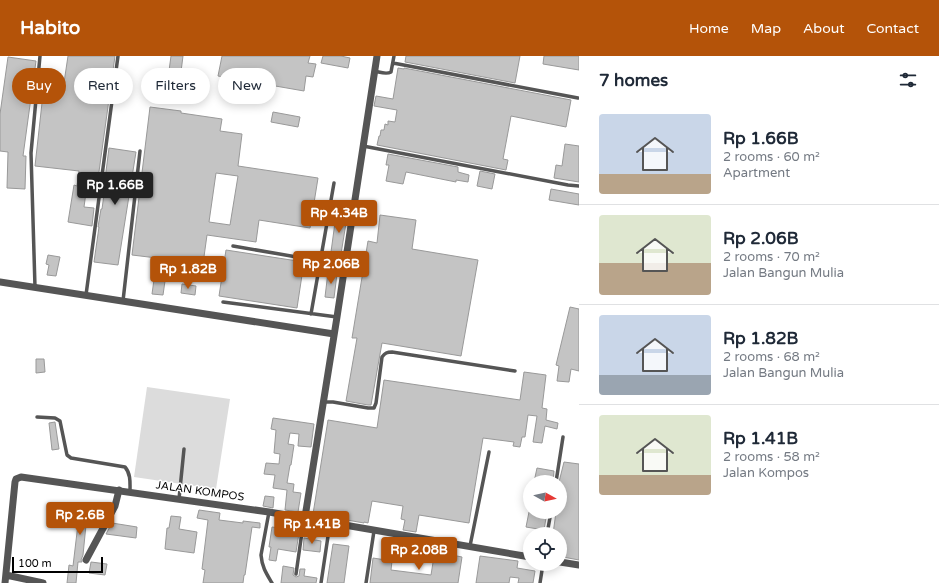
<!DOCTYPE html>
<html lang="en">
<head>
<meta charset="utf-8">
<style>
	:root { --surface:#fff; --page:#f2f2f3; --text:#1f2937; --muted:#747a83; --line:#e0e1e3; --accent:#b45309 }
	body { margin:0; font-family:"Varela Round",sans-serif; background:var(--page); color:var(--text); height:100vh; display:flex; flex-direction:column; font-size:15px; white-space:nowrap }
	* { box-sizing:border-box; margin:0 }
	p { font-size:13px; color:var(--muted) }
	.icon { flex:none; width:22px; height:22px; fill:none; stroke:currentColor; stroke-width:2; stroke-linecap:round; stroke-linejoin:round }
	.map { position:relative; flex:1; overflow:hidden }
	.sheet { display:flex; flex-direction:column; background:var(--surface); width:360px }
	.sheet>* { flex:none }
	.hud { position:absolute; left:12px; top:12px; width:380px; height:36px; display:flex; gap:8px }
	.needle { width:26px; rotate:98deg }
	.fabs { position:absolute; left:523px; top:419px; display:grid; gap:8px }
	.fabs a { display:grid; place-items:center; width:44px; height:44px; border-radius:50%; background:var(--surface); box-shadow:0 2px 10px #0003; font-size:20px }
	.scale { position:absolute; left:12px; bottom:10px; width:91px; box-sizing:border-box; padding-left:4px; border:2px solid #000; border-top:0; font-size:11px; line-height:14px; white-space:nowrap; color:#000; -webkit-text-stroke:3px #fff; paint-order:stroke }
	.price { position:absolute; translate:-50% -34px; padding:0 9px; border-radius:4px; background:var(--accent); color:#fff; font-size:13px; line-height:26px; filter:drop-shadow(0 1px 2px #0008) }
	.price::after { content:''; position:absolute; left:50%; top:24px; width:12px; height:9px; margin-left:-6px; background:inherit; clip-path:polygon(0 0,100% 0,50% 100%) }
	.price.active { background:#222; color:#fff }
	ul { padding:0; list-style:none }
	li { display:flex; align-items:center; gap:12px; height:100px; padding:0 20px }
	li+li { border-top:1px solid var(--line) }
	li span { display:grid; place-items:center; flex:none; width:112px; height:80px; border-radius:4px; color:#555 }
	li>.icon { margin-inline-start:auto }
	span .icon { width:48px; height:48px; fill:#fffc; stroke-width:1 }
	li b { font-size:17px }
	h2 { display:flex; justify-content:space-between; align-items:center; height:48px; padding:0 20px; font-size:17px }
	.pill { padding:0 14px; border-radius:18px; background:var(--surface); box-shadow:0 2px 10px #0003; font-size:14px; line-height:36px }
	.pill.active { background:var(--accent); color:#fff }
	header { display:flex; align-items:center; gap:24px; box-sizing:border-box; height:56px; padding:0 20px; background:var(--accent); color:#fff }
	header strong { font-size:19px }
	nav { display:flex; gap:22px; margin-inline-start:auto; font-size:14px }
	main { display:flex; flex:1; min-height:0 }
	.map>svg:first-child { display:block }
</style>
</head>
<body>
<header>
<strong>Habito</strong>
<nav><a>Home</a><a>Map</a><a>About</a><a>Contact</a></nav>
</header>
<main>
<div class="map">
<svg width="579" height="527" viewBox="0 0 579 527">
	<rect width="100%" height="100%" fill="#fff"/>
	<path fill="#dcdcdc" d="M147 331 230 343 216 433 134 421Z"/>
	<path fill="#c4c4c4" stroke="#999" fill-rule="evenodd" d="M68 0H115L97 130 87 129 84 151 94 152 92 170 68 166 74 129 77 130 79 115 35 110 43 38 62 40Z
		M171 0H183L178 39 166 37Z
		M222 0H310L308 7 316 8 313 21 306 20 304 35 218 20Z
		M323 0H341L350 2 348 12 321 7Z
		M406 0H520L515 27 405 6Z
		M544 0H579V14L543 8Z
		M8 1 36 5 23 100H26L25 133 7 132 8 96 0 95V58Z
		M398 12 404 13V12L571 44 566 71 511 60 503 103 508 104 506 114 377 89 379 80H380L381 74H384L385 68 388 69V65L395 66 397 54 374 50 376 40 393 43Z
		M150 51 181 55V57L222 63 220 75 242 78 238 110 318 122 310 172 259 164 256 186 207 179 203 208 168 204 163 239 152 238 157 202 132 199ZM216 117 238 120 230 169 209 166Z
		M273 56 300 61 298 71 271 66Z
		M565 88 579 90V126L554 122 556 109 562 110Z
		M109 92 136 96 118 209 94 206 99 171H98L101 153H102L105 131H104Z
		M388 98 458 111V116L469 119 468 126 456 124V126L406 116 403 128 386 125 389 109H386Z
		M480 115 495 118 492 133 477 130Z
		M551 133 579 138V149L549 144Z
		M336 159 347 161 341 198 331 196Z
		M380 159 416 164 412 193 478 204 461 300 382 287 371 349H368L346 345 357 282H352L368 185 377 187Z
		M226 194 304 206 297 252 219 240Z
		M48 199 60 201 56 220 47 219 49 209 46 208Z
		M328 216 337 218 334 242 325 241Z
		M182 228 196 230 195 239 181 237Z
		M570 251 579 253V315L571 313 569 326 557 325 559 310 556 309Z
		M36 303H44L45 316 36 317Z
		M524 316 546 319 542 352 547 353 546 364 558 367 557 373 545 370 542 387 533 386 537 360 528 359 525 381H522L520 391 513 390 514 386 483 382 469 467 419 459 416 476 403 474 405 464 401 463 403 450 372 445 368 467 364 466V467L313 458 328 364 377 372 384 324 520 344Z
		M273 362 314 368 311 391 298 390 299 378 290 377 288 388 294 389 291 409H290L287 427 294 428 293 436 301 437 298 456 285 454 287 434 273 432 275 419 264 418 266 407 279 408 280 398 274 397 276 374 271 373Z
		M55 366 59 393 52 394 49 367Z
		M564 406 579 408V504L563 501V498H560V478H553L556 456H560V426H559Z
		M537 412 554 415 553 426H534Z
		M265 440 274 441 273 452 263 450Z
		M75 447 96 450 94 463 90 462 89 470 86 469 83 499 81 504 82 506H78L76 527H67L69 509 73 510 78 468H76L77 460H73Z
		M199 454 220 457 219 464 243 467V465L260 467V472L252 471 245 519H244L243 527H203L205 514 202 513 208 464 197 462Z
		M529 456H547L544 474 526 471Z
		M171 460 181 461 179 473 197 476 194 497 165 493 167 472H169Z
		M112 467 137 471 136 482 106 478Z
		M286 469 295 471 294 476 299 477 296 496 278 493 276 505 269 504 271 491H269L272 471 286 473Z
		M304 482 321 485 320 496 303 494Z
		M333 488 349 490 344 527H327Z
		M435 494 442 495 441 497 462 501 458 527H370L373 502 392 505 391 514 431 519Z
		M480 500 518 505 517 512 535 515 533 527H518L519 522 510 521 509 527H476Z
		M91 506 107 508 105 519 89 517Z
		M283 510 294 512 293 519 296 521 299 520 300 513H305L304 520 317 522 316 527H281Z"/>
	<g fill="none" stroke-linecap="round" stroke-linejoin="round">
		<path stroke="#555" stroke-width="3.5" d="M393 7 578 42
			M374 15C380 16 386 19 391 16L394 0
			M363 90 568 129 579 130
			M233 190 320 205
			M35 231 31 97 40 0
			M86 239 118 0
			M123 245 140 95
			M223 246 337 261
			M311 258 334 127
			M324 346H333L368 352H374L376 347 382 301C385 297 387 296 392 296L515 315
			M37 361 55 362 60 365 67 399 71 402 125 411C131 418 130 427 130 436
			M556 426 563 381
			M179 443 184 393
			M269 456 261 499C262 511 266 517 272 527
			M547 478 551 456
			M470 490 489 396
			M296 518 304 462
			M321 527 330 467
			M366 527 374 475
			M540 527 543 508"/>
		<path stroke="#555" stroke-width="7" d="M0 226 334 278
			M305 461 337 261 377 0
			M86 504 115 450 119 434
			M560 506 579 509
			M6 519 43 527
			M5 527 15 426 16 423 21 421 269 456 530 501"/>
	</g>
	<g text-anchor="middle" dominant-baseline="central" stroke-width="3" stroke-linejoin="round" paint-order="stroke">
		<g font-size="11" fill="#000" stroke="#fff">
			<text transform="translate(200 435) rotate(8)">JALAN KOMPOS</text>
		</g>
	</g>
</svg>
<div class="fabs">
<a><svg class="needle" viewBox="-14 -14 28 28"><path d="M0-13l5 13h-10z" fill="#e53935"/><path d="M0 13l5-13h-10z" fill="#747a83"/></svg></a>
<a><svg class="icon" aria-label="locate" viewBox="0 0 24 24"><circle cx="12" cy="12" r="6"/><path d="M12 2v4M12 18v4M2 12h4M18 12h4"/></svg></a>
</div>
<div class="scale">100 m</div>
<b class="price active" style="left:115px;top:150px">Rp 1.66B</b>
<b class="price" style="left:339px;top:178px">Rp 4.34B</b>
<b class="price" style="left:331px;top:229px">Rp 2.06B</b>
<b class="price" style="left:188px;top:234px">Rp 1.82B</b>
<b class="price" style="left:80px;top:480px">Rp 2.6B</b>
<b class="price" style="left:312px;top:489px">Rp 1.41B</b>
<b class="price" style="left:419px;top:515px">Rp 2.08B</b>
<div class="hud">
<a class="pill active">Buy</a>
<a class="pill">Rent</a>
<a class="pill">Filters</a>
<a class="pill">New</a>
</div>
</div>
<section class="sheet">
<h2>7 homes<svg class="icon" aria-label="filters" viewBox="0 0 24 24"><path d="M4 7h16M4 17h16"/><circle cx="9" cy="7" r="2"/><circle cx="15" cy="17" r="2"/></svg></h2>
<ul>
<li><span style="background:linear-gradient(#c9d6e8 75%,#b9a48a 0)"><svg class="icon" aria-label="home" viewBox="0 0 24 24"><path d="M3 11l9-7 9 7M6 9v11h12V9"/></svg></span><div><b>Rp 1.66B</b><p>2 rooms · 60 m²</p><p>Apartment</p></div></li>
<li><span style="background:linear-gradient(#dfe7d0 60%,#b9a48a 0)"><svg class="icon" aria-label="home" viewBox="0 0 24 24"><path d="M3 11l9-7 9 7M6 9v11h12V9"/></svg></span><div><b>Rp 2.06B</b><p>2 rooms · 70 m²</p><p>Jalan Bangun Mulia</p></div></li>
<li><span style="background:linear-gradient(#c9d6e8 75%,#9aa5b1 0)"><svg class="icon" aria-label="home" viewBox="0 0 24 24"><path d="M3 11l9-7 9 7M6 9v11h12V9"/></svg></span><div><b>Rp 1.82B</b><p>2 rooms · 68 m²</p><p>Jalan Bangun Mulia</p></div></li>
<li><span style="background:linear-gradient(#dfe7d0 75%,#b9a48a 0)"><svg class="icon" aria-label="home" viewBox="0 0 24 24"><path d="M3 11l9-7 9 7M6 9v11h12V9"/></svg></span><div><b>Rp 1.41B</b><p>2 rooms · 58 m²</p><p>Jalan Kompos</p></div></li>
</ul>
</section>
</main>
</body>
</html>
